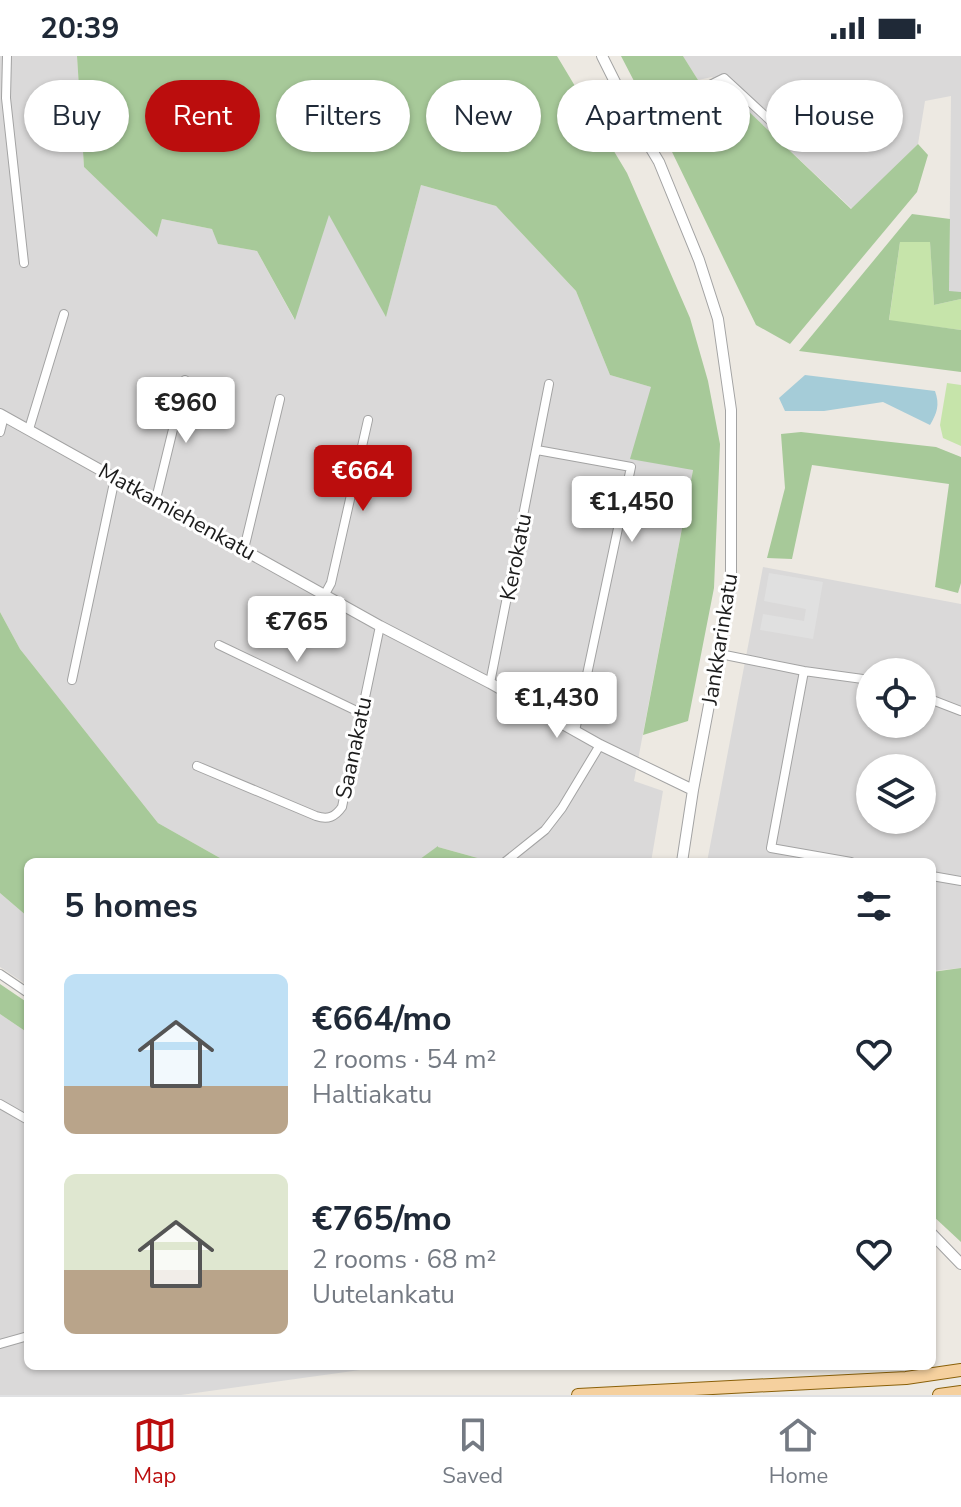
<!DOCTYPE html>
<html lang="en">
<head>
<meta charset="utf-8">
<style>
	:root { --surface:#fff; --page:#f2f2f3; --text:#1f2937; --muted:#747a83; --line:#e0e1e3; --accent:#bb0d0d }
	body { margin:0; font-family:"Nunito Sans",sans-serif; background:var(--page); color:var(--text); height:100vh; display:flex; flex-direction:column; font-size:30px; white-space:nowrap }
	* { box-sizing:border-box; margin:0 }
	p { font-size:26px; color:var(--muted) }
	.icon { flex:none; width:44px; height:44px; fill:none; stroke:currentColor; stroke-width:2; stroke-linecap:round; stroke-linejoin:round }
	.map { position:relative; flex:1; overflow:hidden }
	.side { position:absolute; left:24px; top:802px; width:912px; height:512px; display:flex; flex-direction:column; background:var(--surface); border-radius:12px; box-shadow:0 2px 6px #0004 }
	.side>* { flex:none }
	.guide { position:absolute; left:24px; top:24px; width:914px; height:72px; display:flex; gap:16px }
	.controls { position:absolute; left:856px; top:602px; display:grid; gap:16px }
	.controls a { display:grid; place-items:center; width:80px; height:80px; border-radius:50%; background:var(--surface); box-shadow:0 2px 6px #0004; font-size:40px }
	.price { position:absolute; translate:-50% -68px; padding:0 18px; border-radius:8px; background:#fff; color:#222; font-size:26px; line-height:52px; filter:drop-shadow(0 2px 4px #0008) }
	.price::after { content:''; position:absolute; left:50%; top:48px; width:24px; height:18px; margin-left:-12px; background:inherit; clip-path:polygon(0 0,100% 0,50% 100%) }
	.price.selected { background:var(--accent); color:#fff }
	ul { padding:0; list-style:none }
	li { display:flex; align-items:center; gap:24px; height:200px; padding:0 40px }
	li span { display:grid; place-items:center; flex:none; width:224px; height:160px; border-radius:12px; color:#555 }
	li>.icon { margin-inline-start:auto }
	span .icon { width:96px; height:96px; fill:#fffc; stroke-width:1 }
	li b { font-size:34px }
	h2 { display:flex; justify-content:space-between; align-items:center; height:96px; padding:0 40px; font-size:34px }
	.tag { padding:0 28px; border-radius:36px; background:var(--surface); box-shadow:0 2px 6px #0004; font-size:28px; line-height:72px }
	.tag.selected { background:var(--accent); color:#fff }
	.status { display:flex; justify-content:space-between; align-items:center; height:56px; padding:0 40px; background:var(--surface); direction:ltr }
	.status svg { height:22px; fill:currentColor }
	.menu { display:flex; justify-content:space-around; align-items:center; height:112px; border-top:2px solid var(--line); background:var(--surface); font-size:22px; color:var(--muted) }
	.menu a { display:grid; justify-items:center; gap:4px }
	.menu .selected { color:var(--accent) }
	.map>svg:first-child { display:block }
</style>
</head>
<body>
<div class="status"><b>20:39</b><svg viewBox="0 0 49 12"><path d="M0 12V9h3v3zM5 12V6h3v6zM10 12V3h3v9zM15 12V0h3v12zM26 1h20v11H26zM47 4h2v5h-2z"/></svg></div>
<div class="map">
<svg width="961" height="1339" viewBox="0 0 961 1339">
	<rect width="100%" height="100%" fill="#ede9e2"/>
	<path fill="#dad9d9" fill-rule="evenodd" d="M0 0H77L84 111 157 180 162 163 212 173 219 188 257 195 294 263 329 158 386 260 421 129 496 150 576 235 610 319 651 331 693 414 634 725 663 735 651 806H492L438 791 416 806H227L158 767 20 593 0 556Z
		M683 0H961V236H949L951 40 925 45 918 88 852 153 712 21 698 24Z
		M763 511 961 548V912L932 915V806H707ZM870 616H922V668H870ZM870 712H922V764H870Z
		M0 837 28 861V908L24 927 0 911Z
		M0 958 28 977V1310H389L181 1339H0Z"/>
	<path fill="#c6e4aa" d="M930 185 934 249 961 243V274L889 265 900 186Z
		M947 327 961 329V390L943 382 940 369Z"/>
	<path fill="#a7c999" d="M77 0H557L627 117 690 262 708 325 720 388 714 532 688 665 643 679 693 414 630 403 651 331 610 319 576 235 496 150 421 129 386 261 329 159 295 264 257 195 218 188 212 173 162 163 157 181 84 111Z
		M621 0H683L698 24 647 50Z
		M723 31 851 153 918 88 928 99 917 136 790 288 756 269 657 65Z
		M912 158 950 163 949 235 961 236V243L934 249 930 186H900L889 264 961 274V316L799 295Z
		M801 376 936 391 961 401V527L958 537 935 531 949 428 812 409 792 503 767 502 785 432 781 378Z
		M0 556 20 593 158 767 227 806H28V861L0 837Z
		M438 790V791L492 806H416Z
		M961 912V1186L932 1159V916Z
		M0 928 28 947V977L0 958Z"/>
	<path fill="#e0e0e0" d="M769 517 823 526 813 583 760 574 763 558 804 565 806 553 764 545Z"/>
	<path fill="#a5ccd8" d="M805 319 935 335C940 349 937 357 930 369L883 346 824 355H785L779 342Z"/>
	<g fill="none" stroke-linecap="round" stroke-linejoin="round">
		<defs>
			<path id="minor" d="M7 0 6 42 24 207
				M635 66 724 22 787 80
				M29 373 64 258
				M0 376 4 360
				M537 394 631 411 575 675
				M156 443 185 324
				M244 493 280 343
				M325 538 331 527 368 364
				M219 589 361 657
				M720 598 804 615 870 624
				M804 615 771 792 851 806
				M72 624 115 422
				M490 627 549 328
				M922 640 961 655
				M197 710 316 760C328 764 335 761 342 751L380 570
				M505 806 545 774 562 752 600 689
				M932 820 961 825
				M0 918 28 937
				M0 1048 28 1064
				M0 1288 28 1280"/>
			<path id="tertiary" d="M602 0 635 66 659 106 699 204 718 263 731 354V532L693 734 682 806
				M0 358 380 570 490 627 600 689 693 734
				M932 1178 961 1208"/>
			<path id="primary" d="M578 1339 906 1322 961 1314
				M939 1339 961 1336"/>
		</defs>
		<use href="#minor" stroke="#a3a3a3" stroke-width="10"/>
		<use href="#tertiary" stroke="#a3a3a3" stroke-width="12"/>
		<use href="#primary" stroke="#8a6009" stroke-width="14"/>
		<use href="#minor" stroke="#fff" stroke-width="8"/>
		<use href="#tertiary" stroke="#fff" stroke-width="10"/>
		<use href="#primary" stroke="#f5d09e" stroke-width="12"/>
	</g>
	<g text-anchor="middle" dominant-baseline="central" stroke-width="6" stroke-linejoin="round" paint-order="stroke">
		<g font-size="22" fill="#1c1c1c" stroke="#fff">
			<text transform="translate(177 456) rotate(29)">Matkamiehenkatu</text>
			<text transform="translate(516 501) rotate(-79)">Kerokatu</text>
			<text transform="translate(720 583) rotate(-81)">Jankkarinkatu</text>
			<text transform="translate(354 692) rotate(-78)">Saanakatu</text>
		</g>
	</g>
</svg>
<div class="controls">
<a><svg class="icon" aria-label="locate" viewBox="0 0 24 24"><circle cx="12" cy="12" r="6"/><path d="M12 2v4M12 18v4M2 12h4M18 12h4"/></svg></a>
<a><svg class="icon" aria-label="layers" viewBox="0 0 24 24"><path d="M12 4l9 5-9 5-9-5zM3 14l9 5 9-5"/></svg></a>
</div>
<b class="price" style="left:186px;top:389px">€960</b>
<b class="price selected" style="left:363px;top:457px">€664</b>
<b class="price" style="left:632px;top:488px">€1,450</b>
<b class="price" style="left:297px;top:608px">€765</b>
<b class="price" style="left:557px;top:684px">€1,430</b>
<div class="guide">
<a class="tag">Buy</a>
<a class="tag selected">Rent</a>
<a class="tag">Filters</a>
<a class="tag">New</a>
<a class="tag">Apartment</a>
<a class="tag">House</a>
</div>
<section class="side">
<h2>5 homes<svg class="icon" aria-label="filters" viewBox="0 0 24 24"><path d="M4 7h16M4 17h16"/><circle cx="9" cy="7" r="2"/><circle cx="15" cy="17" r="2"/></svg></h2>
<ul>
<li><span style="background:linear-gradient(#bfe0f5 70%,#b9a48a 0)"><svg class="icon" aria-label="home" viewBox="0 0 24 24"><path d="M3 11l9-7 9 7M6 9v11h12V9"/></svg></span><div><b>€664/mo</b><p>2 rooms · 54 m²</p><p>Haltiakatu</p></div><svg class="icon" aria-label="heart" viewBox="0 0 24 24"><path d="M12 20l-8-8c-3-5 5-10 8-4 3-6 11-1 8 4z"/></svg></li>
<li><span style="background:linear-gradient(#dfe7d0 60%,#b9a48a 0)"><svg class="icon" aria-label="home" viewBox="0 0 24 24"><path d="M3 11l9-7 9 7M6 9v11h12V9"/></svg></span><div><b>€765/mo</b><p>2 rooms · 68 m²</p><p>Uutelankatu</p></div><svg class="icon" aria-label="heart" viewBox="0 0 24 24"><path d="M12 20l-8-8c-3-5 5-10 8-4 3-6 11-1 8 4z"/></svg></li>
</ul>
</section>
</div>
<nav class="menu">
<a class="selected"><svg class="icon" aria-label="map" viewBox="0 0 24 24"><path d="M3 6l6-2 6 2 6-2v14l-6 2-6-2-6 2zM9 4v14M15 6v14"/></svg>Map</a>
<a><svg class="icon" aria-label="saved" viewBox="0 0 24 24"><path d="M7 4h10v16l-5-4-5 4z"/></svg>Saved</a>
<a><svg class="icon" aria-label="home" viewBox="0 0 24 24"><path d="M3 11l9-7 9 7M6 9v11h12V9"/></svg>Home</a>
</nav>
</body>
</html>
